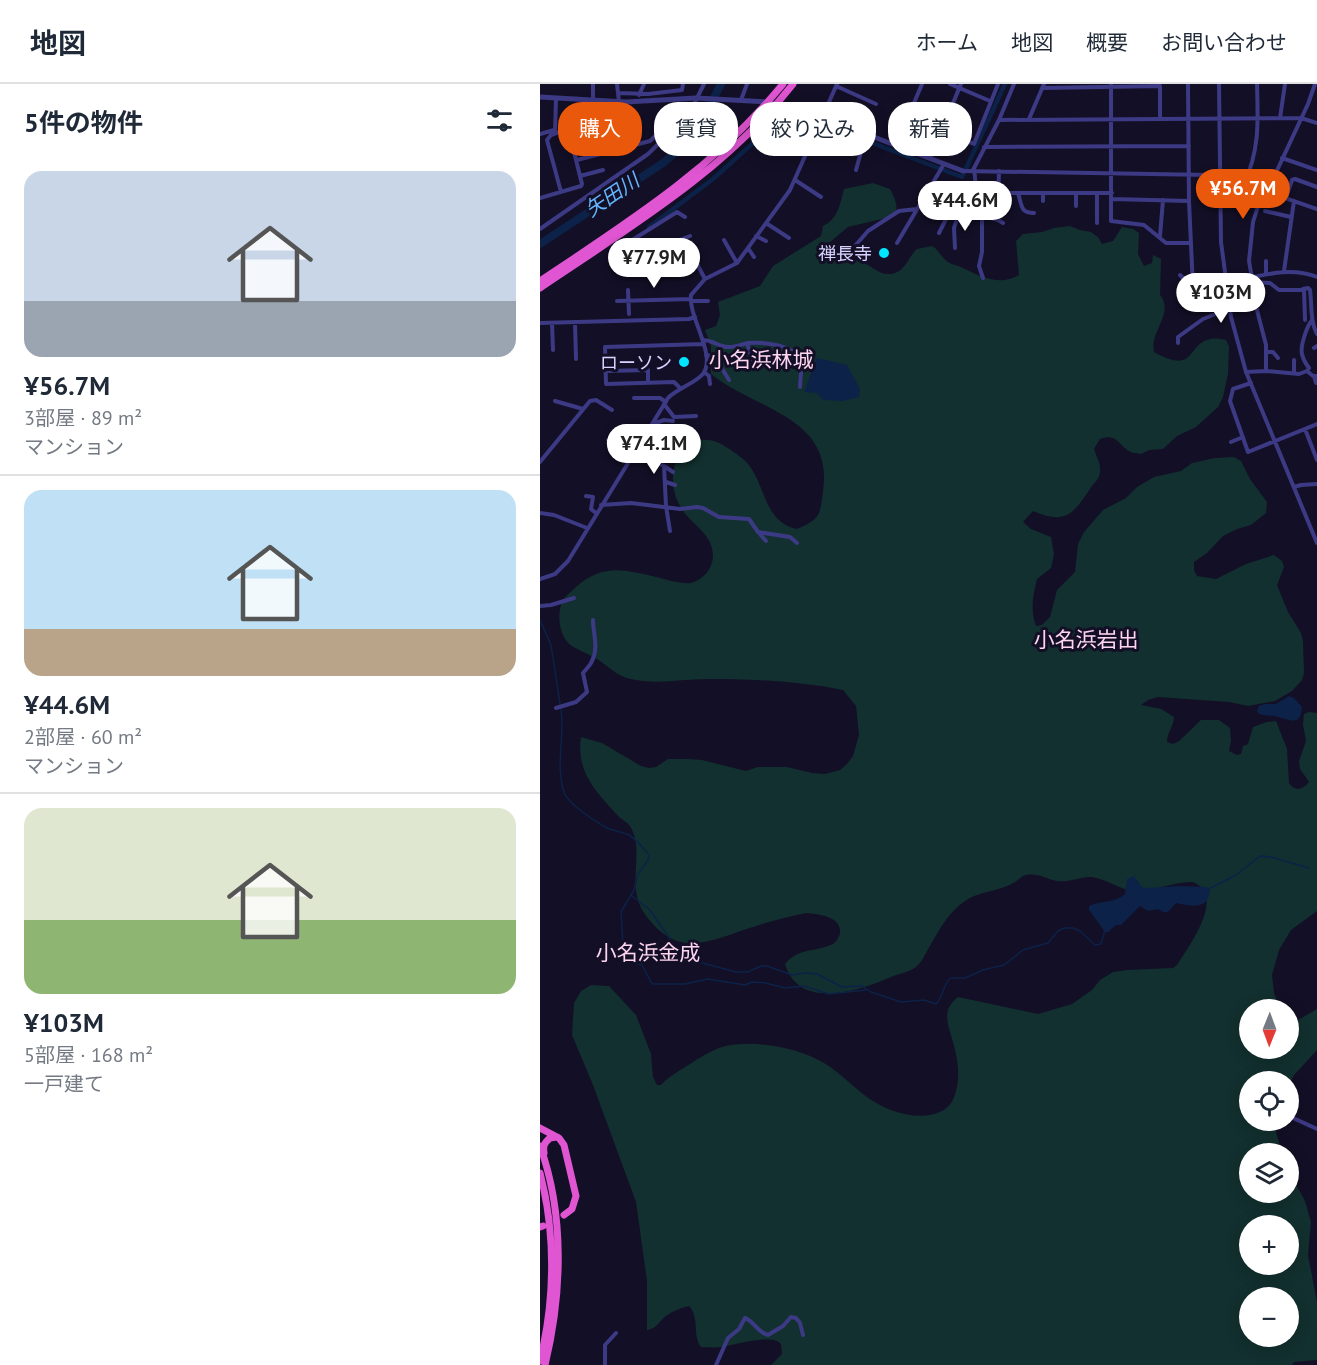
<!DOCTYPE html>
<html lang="ja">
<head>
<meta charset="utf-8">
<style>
	:root { --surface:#fff; --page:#f2f2f3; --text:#1f2937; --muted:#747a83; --line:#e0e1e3; --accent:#ea580c }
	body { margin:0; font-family:"PT Sans","Noto Sans JP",sans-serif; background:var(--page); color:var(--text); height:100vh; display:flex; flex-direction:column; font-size:22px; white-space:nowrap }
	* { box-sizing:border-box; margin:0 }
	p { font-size:20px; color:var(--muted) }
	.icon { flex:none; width:33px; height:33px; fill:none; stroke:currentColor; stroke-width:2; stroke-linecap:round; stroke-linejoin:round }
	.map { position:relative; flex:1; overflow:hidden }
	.drawer { display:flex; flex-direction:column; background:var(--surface); width:540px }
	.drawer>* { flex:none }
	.top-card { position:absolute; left:18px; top:18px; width:570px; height:54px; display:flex; gap:12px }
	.needle { width:39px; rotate:181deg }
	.tools { position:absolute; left:699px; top:915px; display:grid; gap:12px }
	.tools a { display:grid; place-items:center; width:60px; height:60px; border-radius:50%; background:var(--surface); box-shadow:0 3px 15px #0003; font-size:30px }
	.price { position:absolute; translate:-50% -51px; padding:0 14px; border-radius:21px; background:#fff; color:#222; font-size:20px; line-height:39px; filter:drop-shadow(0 2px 3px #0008) }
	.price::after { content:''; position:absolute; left:50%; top:36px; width:18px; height:14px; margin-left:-9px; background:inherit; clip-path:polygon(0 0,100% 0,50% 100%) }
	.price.selected { background:var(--accent); color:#fff }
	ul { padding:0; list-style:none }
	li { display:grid; align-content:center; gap:12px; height:318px; padding:0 24px }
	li+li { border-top:2px solid var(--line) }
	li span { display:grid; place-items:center; height:186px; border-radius:18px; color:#555 }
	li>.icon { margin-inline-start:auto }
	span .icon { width:108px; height:108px; fill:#fffc; stroke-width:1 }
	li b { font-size:26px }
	h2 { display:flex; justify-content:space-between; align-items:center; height:72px; padding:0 24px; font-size:26px }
	.tag { padding:0 21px; border-radius:24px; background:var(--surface); box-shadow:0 3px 15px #0003; font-size:21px; line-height:54px }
	.tag.selected { background:var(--accent); color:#fff }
	header { display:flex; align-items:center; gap:36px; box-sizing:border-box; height:84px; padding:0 30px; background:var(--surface); border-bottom:2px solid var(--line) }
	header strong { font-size:28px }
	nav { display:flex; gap:33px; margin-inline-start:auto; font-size:21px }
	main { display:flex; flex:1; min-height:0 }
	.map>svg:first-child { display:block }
</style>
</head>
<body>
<header>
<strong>地図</strong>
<nav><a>ホーム</a><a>地図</a><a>概要</a><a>お問い合わせ</a></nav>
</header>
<main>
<section class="drawer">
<h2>5件の物件<svg class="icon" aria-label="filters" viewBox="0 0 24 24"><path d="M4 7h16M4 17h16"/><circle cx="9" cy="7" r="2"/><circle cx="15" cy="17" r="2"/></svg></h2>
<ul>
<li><span style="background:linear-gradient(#c9d6e8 70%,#9aa5b1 0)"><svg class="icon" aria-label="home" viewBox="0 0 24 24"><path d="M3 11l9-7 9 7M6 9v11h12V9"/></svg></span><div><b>¥56.7M</b><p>3部屋 · 89 m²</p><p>マンション</p></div></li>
<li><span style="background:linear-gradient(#bfe0f5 75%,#b9a48a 0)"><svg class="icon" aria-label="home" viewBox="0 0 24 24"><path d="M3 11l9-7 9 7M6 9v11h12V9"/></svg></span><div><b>¥44.6M</b><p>2部屋 · 60 m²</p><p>マンション</p></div></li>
<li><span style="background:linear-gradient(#dfe7d0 60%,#8fb573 0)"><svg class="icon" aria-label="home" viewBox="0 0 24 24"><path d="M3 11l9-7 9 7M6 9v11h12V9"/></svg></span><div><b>¥103M</b><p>5部屋 · 168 m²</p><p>一戸建て</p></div></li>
</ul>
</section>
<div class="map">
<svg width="777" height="1281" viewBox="0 0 777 1281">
	<rect width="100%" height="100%" fill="#130f26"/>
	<path fill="#12302f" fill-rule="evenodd" d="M333 99 350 105C354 113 359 121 355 131L346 134 308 143 289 159V168C300 181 311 173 324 179 333 183 340 191 350 190 365 189 368 173 377 165L392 162C399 166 401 173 408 178 412 181 417 181 421 183 440 192 459 203 479 191L476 157 483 150 502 148 514 144 530 142 540 146 551 148 558 153 562 160 573 157 582 143 593 145 599 149 598 170 604 182 612 179 613 171 621 175 620 211C635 229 609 248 614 268 657 292 646 259 671 255 675 254 681 255 686 256L689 262 688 290 683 313 678 323 656 343 637 352 623 365 609 366 601 370C596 369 590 369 586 365 576 357 575 350 560 355L554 365C556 372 561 379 560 387 560 394 556 397 552 402 534 428 528 442 493 427L483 438 491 445 511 453 514 470 511 484 497 495C493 511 490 525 496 542L502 541 510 533 517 506 535 488 538 460 544 448 563 426 586 414 597 403 614 393 641 387 652 379 675 374 694 373 701 377 710 395 727 418 726 429 711 441 697 445 683 452 667 469 654 478V486L657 492 676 495 706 480 734 471 742 477 744 483 737 501 748 528 761 549 763 557 764 589 762 596 752 607 735 617 708 622 689 618 618 613 608 616 601 621 621 625 634 633C634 642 627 648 627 658L633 660 639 657 661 636H679L690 644 691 657 689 667 697 671 701 670 703 662 708 660 713 643 727 638 736 637 747 665 749 699C755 708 763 706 769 698L760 685 759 677 766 657 763 641 764 630 769 628 777 629V827L751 846 739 866 732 891 734 909 740 925 710 926V964H748L749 937 758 936 777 925V966L754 991 749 1001 748 998H710V1036L733 1037 742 1069 710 1070V1108H748L749 1087 765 1117 771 1138 768 1171 777 1218V1276L754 1278 752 1281H231L242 1270 241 1260C233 1249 194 1261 181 1263 175 1264 168 1263 161 1263 152 1251 160 1234 149 1222 140 1224 133 1227 126 1232 119 1237 117 1245 107 1246V1197L96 1118 53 1001 32 951 34 919 41 907 51 901 69 902 96 931 111 970 113 993 117 1001H121C127 994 134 990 142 985 155 977 167 968 182 963 212 955 258 963 284 979 299 988 312 1002 327 1013 347 1028 381 1039 404 1026 411 1021 414 1015 416 1007 420 992 418 977 414 962 410 944 399 927 418 913L498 930 532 920 552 906 560 896 573 888 587 886 633 884 637 881C648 863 687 812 653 798 633 797 615 808 595 807 580 806 567 795 552 793 541 792 529 799 517 797 506 795 498 789 486 791 481 792 479 796 475 798 461 807 442 807 428 815 411 825 400 844 391 860 386 868 383 877 376 883 368 889 360 889 351 893 319 907 259 927 245 880 257 864 276 868 293 860 296 858 300 852 300 848 301 832 277 830 266 829 248 833 230 837 213 843 176 854 143 875 112 839 105 831 99 823 97 812 92 791 102 764 91 744 89 739 82 736 78 732 56 707 36 689 41 653L62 659 101 682 109 684 116 683 128 675H148L162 676 206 687 218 683H247L272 689 285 690 300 686 307 680 313 672 319 651 316 622 303 606C258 597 212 595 167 595 142 595 116 601 91 595 79 593 70 584 60 577 52 571 41 568 32 562 20 554 17 534 21 521 23 513 30 509 35 504 65 477 88 487 124 495 132 497 142 500 151 499 163 496 172 485 173 473 173 448 151 442 140 422 127 400 131 362 161 356 171 355 179 358 186 363 194 368 202 373 208 380 226 402 224 438 257 445 281 435 280 430 283 407 294 332 215 326 171 290V262L165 246 176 242 180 231 178 218 220 202 233 182 281 152 283 142C298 135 300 120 304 105ZM710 1142H748V1180H710ZM710 1214H748V1252H710Z"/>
	<path fill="#0c2248" d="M277 274 307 281 320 305 319 313 303 317 283 316 277 309 264 308Z
		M749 612 754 614 762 623C760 643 751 636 738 633 732 631 725 632 719 630L717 627 719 622 724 620H736Z
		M594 792 601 802 605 804 639 802 667 803 670 806C669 827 649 822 636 819L628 828H623L618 825 608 827 600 822 581 841H576L568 848H565L549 826V822C561 816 574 820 585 810L587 795Z"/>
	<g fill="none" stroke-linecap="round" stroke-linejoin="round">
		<path stroke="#0c2248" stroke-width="1.5" d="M0 536 11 561 20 620
			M21 625C25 652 15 681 24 708 28 720 56 738 67 744 74 747 82 748 89 751 96 755 104 765 109 771L108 776 98 790 94 806 81 828 84 877 102 881 112 900H145L168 895 205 901 212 898 226 899 245 904 264 902 289 910 326 906
			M669 805 696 791 720 772 731 773 769 784
			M91 811 110 826 136 864 155 877 196 888H208L221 882H227L252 891 265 889 277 890 302 903 322 902 331 908 361 918 384 916 396 920C404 912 402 901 411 894H425L443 886 464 881 483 866 508 859 518 847 524 844H533L540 847 555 861 561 860 565 846"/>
		<path stroke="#0c2248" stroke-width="4.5" d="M109 143 173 95 242 33 298 46 422 93 465 0"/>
		<path stroke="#0c2248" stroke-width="8" d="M0 160 123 79C152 56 165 32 181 0"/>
		<path stroke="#3d3a85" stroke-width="4" d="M77 0 79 18
			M410 0 450 17
			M571 0V137L604 141 626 159H650
			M648 0 649 117 653 204
			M679 0 681 158 691 233 706 288 777 459
			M296 2 336 20
			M620 3V35
			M502 4 620 2
			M79 9 108 10 142 6 143 0
			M99 11 104 0
			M53 16V0
			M201 16 207 0
			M740 34 745 0
			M489 35 504 0
			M459 36 761 34 777 39
			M366 38 382 0
			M401 46 434 60 458 0
			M15 49 16 14
			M0 50 14 46
			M444 63 649 62
			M390 74 421 0
			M742 74 777 86
			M37 76 110 57 129 39
			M316 86 326 50
			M433 86 459 36 474 0
			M423 87 671 91 693 96 777 125
			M40 92 63 86
			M255 96 281 113
			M704 100C720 65 718 37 717 0
			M458 109H572
			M478 109C482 121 480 129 494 129
			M0 114 41 102 42 100 29 48 25 46 11 51 7 56 21 108
			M384 114 409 125 427 126C434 117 437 98 434 87
			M746 114 752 96 755 95 777 103
			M572 115 649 117
			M503 117V109
			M458 122 459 87
			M536 122V109
			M429 124 442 132 458 136 463 139
			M725 127 751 133
			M442 132V168L439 182 443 194
			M145 133 137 128 89 158 96 170 98 183 158 181
			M226 139 249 154
			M557 139V109
			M428 140 429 125
			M0 145 108 70 149 30 164 0
			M399 149 411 125
			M216 152 226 157
			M620 152 623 116
			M144 155 165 195
			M184 156 197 179
			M357 159 404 80
			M119 164 150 152
			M208 164 214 173
			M415 164 414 144 420 126
			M308 170 328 147 359 127 377 125
			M744 187 754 117
			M726 190V177
			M711 198 730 199 739 206H764L765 236
			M685 199C716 194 746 181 777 193
			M763 205 768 204 770 206C772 221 770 237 777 250
			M88 206 89 230
			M77 217 151 215
			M151 217H168
			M677 228 689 226
			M35 238 36 275
			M0 239 149 235 155 233
			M12 239 13 266
			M163 256C173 256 180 264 190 263 196 263 202 260 208 259 223 258 258 260 261 280 262 287 260 296 260 303
			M207 259 212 276
			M638 259V253L663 235 678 229 640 191
			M774 264 777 262
			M726 268H733L738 274
			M166 271 175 273 189 296
			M65 287 108 286V299
			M726 287V261L711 203 712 194 709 177 713 138 721 113 727 108 768 20 775 0
			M767 287 773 292H777
			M164 288 169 292 170 300
			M706 288 726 287 759 290 767 287 769 284C766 280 763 275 762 270 760 262 767 242 772 236
			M754 289V276
			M774 292 776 299
			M711 299 693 305 690 317 708 368 777 340
			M140 304 134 298 66 300 65 263 164 260
			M94 314H120L126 318
			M15 317 43 325
			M124 320 134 333 156 332
			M113 340 124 336 133 337
			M765 345 777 376
			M68 356 124 382 126 422 130 447
			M691 358 703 353
			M0 378 50 317 56 316 72 326
			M124 382 133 388
			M126 398 135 401
			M754 403 761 401 777 400
			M46 412 53 413 51 425 56 429
			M61 421 91 419 140 425 157 423 163 424 179 433 209 435 218 448 250 453 257 459
			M0 429 14 431 47 444
			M219 449 226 457
			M0 495 15 490 28 477 128 314C138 304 154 300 163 290 177 271 148 233 151 211L165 195 197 179 250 106 297 0
			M0 522 11 521 34 514
			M16 624 36 618 47 608 43 589C46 585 50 582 52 577 59 563 53 550 53 536
			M753 1034 777 1045
			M65 1281V1261L76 1249
			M176 1281 188 1254 199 1245 205 1234C214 1237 218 1249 228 1251L243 1242 251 1233 256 1234 260 1239 263 1251"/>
		<path stroke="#3d3a85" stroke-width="5" d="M0 13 86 18 156 14 228 18 326 50 423 87"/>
		<path stroke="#e055d1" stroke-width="7" d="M0 197C90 137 173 85 243 0
			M0 204C90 143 185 87 253 0
			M0 1044 19 1054 24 1061 36 1112 32 1125 24 1131
			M0 1062C25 1131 22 1211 5 1281
			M4 1069C3 1062 4 1059 10 1054L17 1053
			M0 1089C16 1150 15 1216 0 1277
			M0 1143 3 1142"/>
	</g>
	<g fill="#00e5ff" stroke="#130f26" stroke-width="2">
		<circle cx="344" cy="169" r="6"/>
		<circle cx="144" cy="278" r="6"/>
	</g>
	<g text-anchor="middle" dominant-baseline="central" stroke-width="6" stroke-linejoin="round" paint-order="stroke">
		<g font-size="18" fill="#d9d4ff" stroke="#130f26" text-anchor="end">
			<text x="332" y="169">禅長寺</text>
			<text x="132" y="278">ローソン</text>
		</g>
		<g font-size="20" font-style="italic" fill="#62b6ff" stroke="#130f26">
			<text transform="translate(72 111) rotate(-34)">矢田川</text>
		</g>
		<g font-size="21" fill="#ffd6f0" stroke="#130f26">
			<text x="221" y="275">小名浜林城</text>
			<text x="546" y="555">小名浜岩出</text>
			<text x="108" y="868">小名浜金成</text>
		</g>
	</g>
</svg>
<div class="tools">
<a><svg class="needle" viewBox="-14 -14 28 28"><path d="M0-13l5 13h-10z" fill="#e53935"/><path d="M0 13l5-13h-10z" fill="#747a83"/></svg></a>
<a><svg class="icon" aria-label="locate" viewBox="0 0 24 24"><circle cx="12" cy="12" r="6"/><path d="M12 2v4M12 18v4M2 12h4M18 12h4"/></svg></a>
<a><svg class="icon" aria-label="layers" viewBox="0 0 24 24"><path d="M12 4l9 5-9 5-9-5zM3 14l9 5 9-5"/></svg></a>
<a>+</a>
<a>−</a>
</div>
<b class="price selected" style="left:703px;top:136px">¥56.7M</b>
<b class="price" style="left:425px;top:148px">¥44.6M</b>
<b class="price" style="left:114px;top:205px">¥77.9M</b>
<b class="price" style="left:681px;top:240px">¥103M</b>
<b class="price" style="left:114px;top:391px">¥74.1M</b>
<div class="top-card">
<a class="tag selected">購入</a>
<a class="tag">賃貸</a>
<a class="tag">絞り込み</a>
<a class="tag">新着</a>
</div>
</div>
</main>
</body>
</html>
